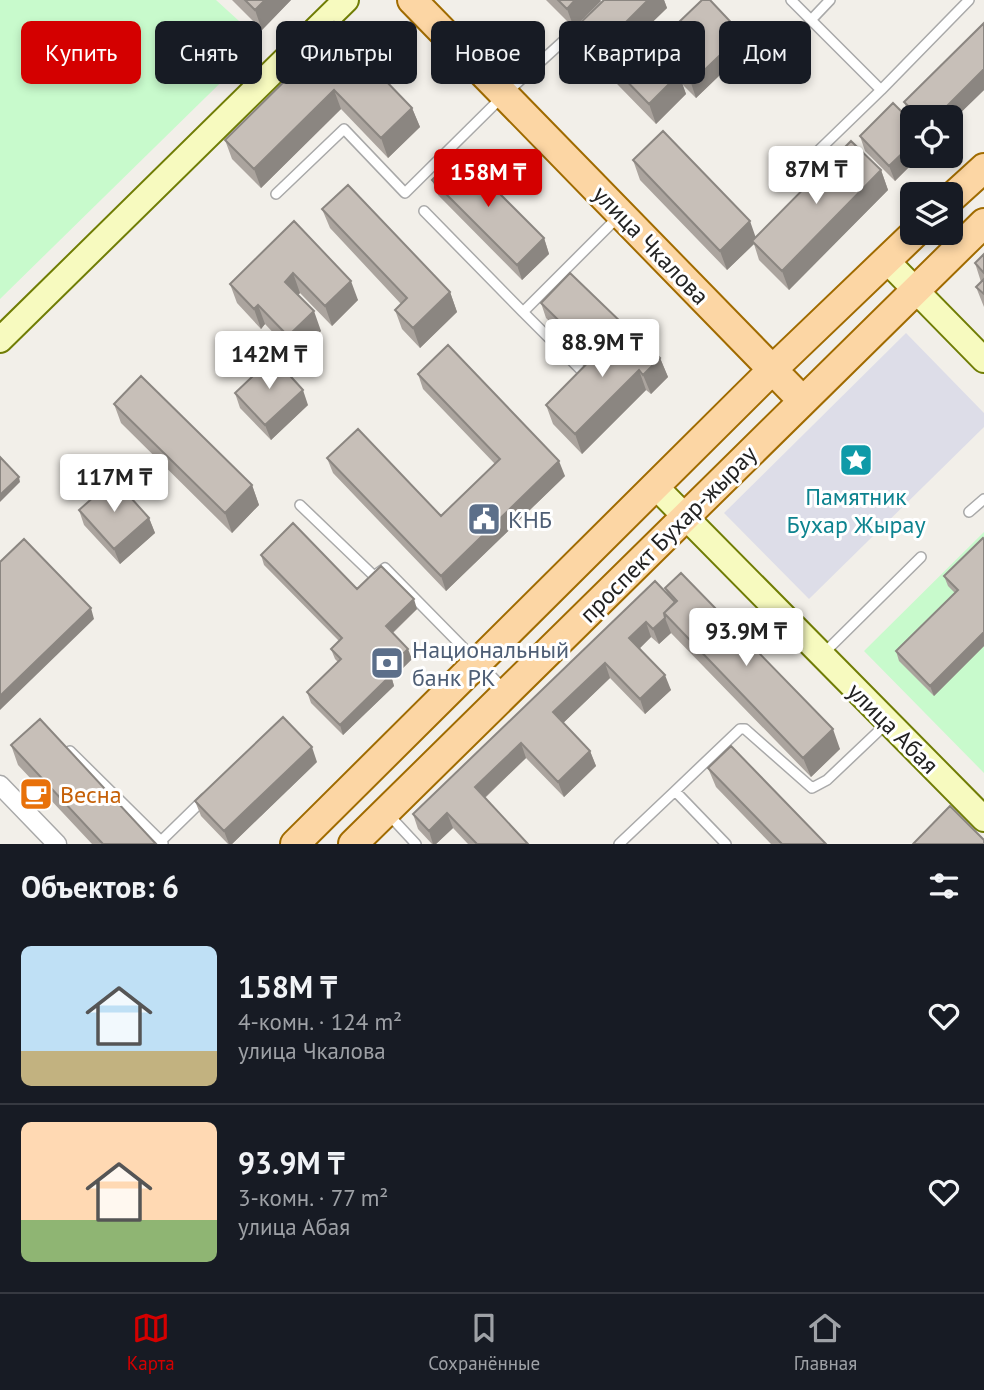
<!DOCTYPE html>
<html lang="ru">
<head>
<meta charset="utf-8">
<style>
	:root { --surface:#171b24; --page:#242831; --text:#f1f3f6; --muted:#9ea1a6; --line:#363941; --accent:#d40000 }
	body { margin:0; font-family:"PT Sans",sans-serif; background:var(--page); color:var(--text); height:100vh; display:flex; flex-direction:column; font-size:26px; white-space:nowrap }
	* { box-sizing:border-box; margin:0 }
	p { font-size:23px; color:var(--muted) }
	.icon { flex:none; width:38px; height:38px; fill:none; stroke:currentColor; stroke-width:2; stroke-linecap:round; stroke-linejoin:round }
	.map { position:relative; height:844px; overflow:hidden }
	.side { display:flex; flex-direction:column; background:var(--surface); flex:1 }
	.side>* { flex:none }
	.hud { position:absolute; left:21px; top:21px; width:943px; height:63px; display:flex; gap:14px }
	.tools { position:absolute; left:900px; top:105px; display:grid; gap:14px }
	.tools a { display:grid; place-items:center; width:63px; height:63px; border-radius:10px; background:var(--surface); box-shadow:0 4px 10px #0003; font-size:35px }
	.price { position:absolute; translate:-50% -60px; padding:0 16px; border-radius:7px; background:#fff; color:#222; font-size:23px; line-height:46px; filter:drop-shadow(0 2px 4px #0008) }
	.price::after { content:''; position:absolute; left:50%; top:42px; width:21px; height:16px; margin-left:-10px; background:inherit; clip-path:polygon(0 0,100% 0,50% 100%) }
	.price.selected { background:var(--accent); color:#fff }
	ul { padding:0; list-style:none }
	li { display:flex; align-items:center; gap:21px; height:175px; padding:0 21px }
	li+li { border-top:2px solid var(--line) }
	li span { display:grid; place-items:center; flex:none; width:196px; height:140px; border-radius:10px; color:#555 }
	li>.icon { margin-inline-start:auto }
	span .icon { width:84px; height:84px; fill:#fffc; stroke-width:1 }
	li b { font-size:30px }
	h2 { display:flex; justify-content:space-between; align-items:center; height:84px; padding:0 21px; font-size:30px }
	.pill { padding:0 24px; border-radius:10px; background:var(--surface); box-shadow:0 4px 10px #0003; font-size:24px; line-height:63px }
	.pill.selected { background:var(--accent); color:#fff }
	.tab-bar { display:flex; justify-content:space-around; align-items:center; height:98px; border-top:2px solid var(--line); background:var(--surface); font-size:19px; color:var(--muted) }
	.tab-bar a { display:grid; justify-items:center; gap:4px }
	.tab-bar .selected { color:var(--accent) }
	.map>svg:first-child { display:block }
</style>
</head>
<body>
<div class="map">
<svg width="984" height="844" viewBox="0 0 984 844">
	<rect width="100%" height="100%" fill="#f2efe9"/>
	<path fill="#c8facc" d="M0 0H216L262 42 0 299Z
		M984 532V773L864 651Z"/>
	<path fill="#dddde8" d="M906 333 984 413V427L809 599 724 513Z"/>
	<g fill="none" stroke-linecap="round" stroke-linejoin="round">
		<defs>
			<path id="lane" d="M791 0 881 90
				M811 20 830 0
				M784 184 881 90 969 0
				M276 194 344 129 405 193 504 95 583 23
				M424 211 523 312
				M583 372 523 312 618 217
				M300 505 374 576 385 568 505 690
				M969 512 984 499
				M823 654 921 557
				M70 751 163 843
				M675 791 740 729H745L812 788 827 780 886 724
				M389 815 416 844
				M161 841 205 798
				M619 844 675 791 726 844"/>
			<path id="street" d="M0 785 57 844"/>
			<path id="secondary" d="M886 260 984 360
				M0 340 346 0
				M656 487 984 819"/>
			<path id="primary" d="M412 0 803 401
				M950 199 984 168
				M295 844 772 370 915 233
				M353 844 984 223"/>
		</defs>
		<use href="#lane" stroke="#a9a9a9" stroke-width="12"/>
		<use href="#street" stroke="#a9a9a9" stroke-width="21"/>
		<use href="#secondary" stroke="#707d05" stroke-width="28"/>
		<use href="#primary" stroke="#a06b00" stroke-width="32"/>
		<use href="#lane" stroke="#fff" stroke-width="9"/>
		<use href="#street" stroke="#fff" stroke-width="18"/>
		<use href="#secondary" stroke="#f7fabf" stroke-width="24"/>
		<use href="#primary" stroke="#fcd6a4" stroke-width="28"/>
	</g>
	<path fill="#aba49e" d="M232 0H291L262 30Z
		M546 0H600L601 1 574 28Z
		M604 0H664L667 8 640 34 657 52 655 45 747 49 696 98 682 84 686 94 656 124 582 48 575 28Z
		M984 23V90L950 123V117H912V119L910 117 904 102Z
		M309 47H359L362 55 412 108 420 127 388 158 341 109 261 188 232 159 225 140 312 55Z
		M860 136 912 156H920L895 181 865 151Z
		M633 160 756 237 881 170 888 190 789 290 759 260 754 244 727 270 640 180Z
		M432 180 544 238 549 254 522 280 438 195Z
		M322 209 450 292 457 312 420 348 402 329 395 310 401 304 330 228Z
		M294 221 358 300 332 326 300 293 298 295 321 331 295 356 265 324 261 329 237 303 230 284Z
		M984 254V307L976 287 981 282 975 263Z
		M541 303 625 326 660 358 668 377 651 394 646 390 582 454 553 424 546 405 590 360 546 318Z
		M418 374 565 476 446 591 333 473 327 458 441 516 495 464 423 389Z
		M235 393 308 405 271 440 240 408Z
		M114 404 252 485 259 505 232 533 121 423Z
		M79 510 149 518 155 533 120 564 84 525Z
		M984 539V646L934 696 899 661 896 651 955 593 948 586 944 576Z
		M261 555 357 589 417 609 393 633 412 659 392 679 394 686 343 735 311 703 307 692 338 662 335 659 331 649 339 641 264 565Z
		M665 588 840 749 811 777 671 633 659 644 651 637 640 648 671 690 645 714 610 678 563 723 590 751 596 766 564 797 526 758 485 798 528 844H468L453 828 436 844H432L418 829 413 814 667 593Z
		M11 745 156 844H92L18 765Z
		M317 762 232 844H228L201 816 195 801Z
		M708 768 826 844H771L716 787Z"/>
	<path fill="#8b8681" d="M265 0H291L262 30 255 10Z
		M575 0H600L601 1 574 28 567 9Z
		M648 0H664L667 8 634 40 627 21Z
		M742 34 747 49 696 98 691 83Z
		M984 69V90L950 123V117H936Z
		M679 74 686 94 656 124 649 104Z
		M334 90 341 109 261 188 254 169Z
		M412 108 420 127 388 158 381 138Z
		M912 144V156H920L895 181 889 166Z
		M881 170 888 190 789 290 782 271Z
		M750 221 757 241H752L754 244 727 270 720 251Z
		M544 238 549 254 522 280 517 265Z
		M293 273 300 293 292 301 285 282Z
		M351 281 358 300 332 326 325 306Z
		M450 292 457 312 420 348 413 328Z
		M258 305 265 324 261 329 254 309Z
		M314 311 321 331 295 356 288 336Z
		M660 358 668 377 651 394 643 375Z
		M639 370 646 390 582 454 575 434Z
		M303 390 308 405 271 440 265 425Z
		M559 461 565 476 446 591 441 576Z
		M19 477 20 482 0 502V495Z
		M252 485 259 505 232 533 225 513Z
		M149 518 155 533 120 564 114 549Z
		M414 599 417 609 389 636 386 626Z
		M91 608 94 619 0 710V696Z
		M665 618 671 633 659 644 653 629Z
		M646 622 651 637 635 653 629 638Z
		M984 632V646L934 696 930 686Z
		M408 649 412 659 392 679 394 686 343 735 340 725 386 671Z
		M605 663 610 678 559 727 553 712Z
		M665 675 671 690 645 714 640 699Z
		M833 729 840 749 811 777 803 758Z
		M521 743 526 758 480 802 475 787Z
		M312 747 317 762 232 844H229L224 831Z
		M590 751 596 766 564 797 558 782Z
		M447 813 453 828 436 844H433L429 831Z"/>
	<path fill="#c7bfb8" stroke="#8b8681" stroke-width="2" d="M245 0H265L255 10Z
		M558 0H575L567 9Z
		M604 0H648L627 21 679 74 649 104 575 28Z
		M702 0H710L742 34 691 83 655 45Z
		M334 22 359 47 356 50 412 108 381 138 334 90 254 169 225 140 314 52 309 47Z
		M984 23V69L936 117H920L904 102Z
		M893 103 912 122V144L889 166 860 136Z
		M663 131 750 221 720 251 633 160Z
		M851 141 881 170 782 271 752 241Z
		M459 153 544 238 517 265 432 180Z
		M348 185 450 292 413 328 395 310 407 298 322 209Z
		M294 221 351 281 325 306 293 273 285 282 314 311 288 336 258 305 254 309 230 284Z
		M984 254V273L975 263Z
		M570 273 625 326 595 356 541 303Z
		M984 279V294L976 287Z
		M626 324 660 358 643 375 639 370 575 434 546 405Z
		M448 345 559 461 441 576 327 458 358 429 441 516 500 459 418 374Z
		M273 357 303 390 265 425 235 393Z
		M141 376 252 485 225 513 114 404Z
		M0 457 19 477 0 495Z
		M114 479 149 518 114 549 79 510Z
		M293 523 357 589 381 566 414 599 386 626 408 649 386 671 390 676 340 725 307 692 341 659 331 649 342 638 261 555Z
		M983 538 984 539V632L930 686 896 651 958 590 944 576Z
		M24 539 91 608 0 696V562Z
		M681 573 833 729 803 758 664 613 677 601 665 588Z
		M655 581 675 602 664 613 665 618 653 629 646 622 629 638 665 675 640 699 605 663 553 712 590 751 558 782 521 743 475 787 528 844H477L447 813 429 831 413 814Z
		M283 717 312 747 224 831 195 801Z
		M40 719 156 844H103L11 745Z
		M731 746 826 844H782L708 768Z
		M950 806 984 840V844H913Z"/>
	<defs>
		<symbol id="sight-square" viewBox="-11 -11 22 22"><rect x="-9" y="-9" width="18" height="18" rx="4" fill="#0f9aa8" stroke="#fff"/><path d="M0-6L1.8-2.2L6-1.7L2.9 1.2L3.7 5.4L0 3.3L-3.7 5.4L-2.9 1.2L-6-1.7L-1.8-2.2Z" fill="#fff"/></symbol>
		<symbol id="civic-square" viewBox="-11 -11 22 22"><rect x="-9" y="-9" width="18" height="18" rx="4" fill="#5c6f8a" stroke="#fff"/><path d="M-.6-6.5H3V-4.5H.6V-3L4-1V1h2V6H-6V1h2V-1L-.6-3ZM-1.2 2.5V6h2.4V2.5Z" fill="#fff"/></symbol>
		<symbol id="bank-square" viewBox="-11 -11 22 22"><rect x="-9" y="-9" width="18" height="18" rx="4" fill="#5c6f8a" stroke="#fff"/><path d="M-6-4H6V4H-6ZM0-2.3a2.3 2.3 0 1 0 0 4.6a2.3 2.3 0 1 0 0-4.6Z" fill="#fff"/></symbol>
		<symbol id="cafe-square" viewBox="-11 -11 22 22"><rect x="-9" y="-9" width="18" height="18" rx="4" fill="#e8710a" stroke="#fff"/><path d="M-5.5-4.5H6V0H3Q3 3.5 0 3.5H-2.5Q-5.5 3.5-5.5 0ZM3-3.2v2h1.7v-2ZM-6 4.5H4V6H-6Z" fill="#fff"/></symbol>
	</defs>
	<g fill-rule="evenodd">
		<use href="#sight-square" x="837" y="441" width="38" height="38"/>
		<use href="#civic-square" x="465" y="500" width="38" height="38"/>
		<use href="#bank-square" x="368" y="644" width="38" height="38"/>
		<use href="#cafe-square" x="17" y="775" width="38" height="38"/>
	</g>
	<g text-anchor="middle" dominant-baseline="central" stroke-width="6" stroke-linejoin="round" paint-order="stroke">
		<g font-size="24" fill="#222" stroke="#fff">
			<text transform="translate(651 245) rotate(46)">улица Чкалова</text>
			<text transform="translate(668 534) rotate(-45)">проспект Бухар-жырау</text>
			<text transform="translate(893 728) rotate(45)">улица Абая</text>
		</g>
		<g font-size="24" fill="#0d838f" stroke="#fff">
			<text x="856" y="496">Памятник<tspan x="856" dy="28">Бухар Жырау</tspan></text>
		</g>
		<g font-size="24" fill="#4e5e75" stroke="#fff" text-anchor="start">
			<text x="508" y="519">КНБ</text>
			<text x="412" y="649">Национальный<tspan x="412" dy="28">банк РК</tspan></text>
		</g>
		<g font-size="24" fill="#c56008" stroke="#fff" text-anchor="start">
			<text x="60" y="794">Весна</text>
		</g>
	</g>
</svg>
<div class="tools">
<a><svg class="icon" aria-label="locate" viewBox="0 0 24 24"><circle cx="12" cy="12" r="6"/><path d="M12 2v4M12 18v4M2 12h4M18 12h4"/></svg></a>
<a><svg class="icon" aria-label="layers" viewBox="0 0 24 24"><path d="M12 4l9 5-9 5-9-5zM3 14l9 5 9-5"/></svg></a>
</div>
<b class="price" style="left:816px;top:206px">87M ₸</b>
<b class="price selected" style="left:488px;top:209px">158M ₸</b>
<b class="price" style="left:602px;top:379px">88.9M ₸</b>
<b class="price" style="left:269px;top:391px">142M ₸</b>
<b class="price" style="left:114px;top:514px">117M ₸</b>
<b class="price" style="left:746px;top:668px">93.9M ₸</b>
<div class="hud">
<a class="pill selected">Купить</a>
<a class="pill">Снять</a>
<a class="pill">Фильтры</a>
<a class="pill">Новое</a>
<a class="pill">Квартира</a>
<a class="pill">Дом</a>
</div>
</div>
<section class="side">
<h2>Объектов: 6<svg class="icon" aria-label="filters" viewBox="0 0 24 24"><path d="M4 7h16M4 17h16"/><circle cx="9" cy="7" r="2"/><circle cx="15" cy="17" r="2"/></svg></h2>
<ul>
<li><span style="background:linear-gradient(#bfe0f5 75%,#c2b280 0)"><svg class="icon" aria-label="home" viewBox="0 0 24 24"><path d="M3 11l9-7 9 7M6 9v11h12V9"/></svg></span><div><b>158M ₸</b><p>4-комн. · 124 m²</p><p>улица Чкалова</p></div><svg class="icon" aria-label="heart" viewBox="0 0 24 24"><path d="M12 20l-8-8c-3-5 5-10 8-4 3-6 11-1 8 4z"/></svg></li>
<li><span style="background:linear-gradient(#ffd9b3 70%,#8fb573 0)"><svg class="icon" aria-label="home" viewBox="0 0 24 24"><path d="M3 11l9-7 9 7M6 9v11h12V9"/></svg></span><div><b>93.9M ₸</b><p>3-комн. · 77 m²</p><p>улица Абая</p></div><svg class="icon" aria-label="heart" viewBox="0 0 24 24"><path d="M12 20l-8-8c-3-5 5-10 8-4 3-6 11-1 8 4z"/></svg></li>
</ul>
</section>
<nav class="tab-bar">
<a class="selected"><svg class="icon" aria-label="map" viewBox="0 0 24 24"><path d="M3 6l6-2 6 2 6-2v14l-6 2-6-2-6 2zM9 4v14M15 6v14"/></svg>Карта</a>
<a><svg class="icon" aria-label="saved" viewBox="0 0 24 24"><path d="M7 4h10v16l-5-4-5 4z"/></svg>Сохранённые</a>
<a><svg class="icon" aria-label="home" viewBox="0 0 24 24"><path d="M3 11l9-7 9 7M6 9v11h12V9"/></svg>Главная</a>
</nav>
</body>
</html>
